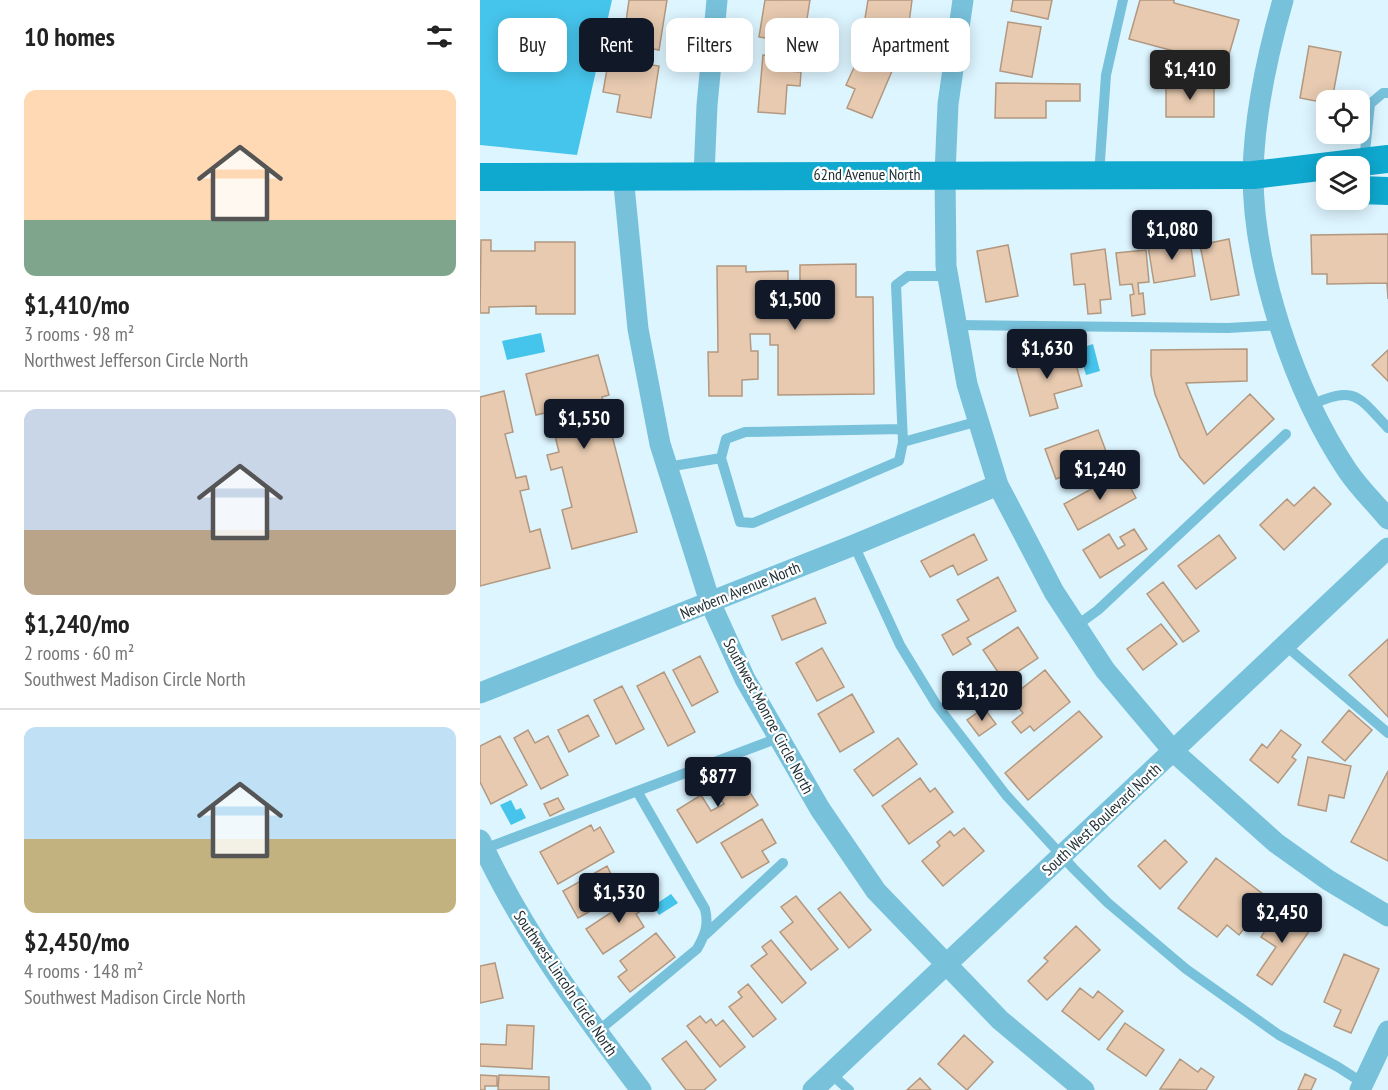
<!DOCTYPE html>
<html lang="en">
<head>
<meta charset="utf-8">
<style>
	:root { --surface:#fff; --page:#f6f6f6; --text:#222; --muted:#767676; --line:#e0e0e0; --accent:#111827 }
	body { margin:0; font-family:"PT Sans Narrow",sans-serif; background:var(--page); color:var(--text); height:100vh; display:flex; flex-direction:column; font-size:22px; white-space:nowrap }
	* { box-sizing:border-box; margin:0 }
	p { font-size:20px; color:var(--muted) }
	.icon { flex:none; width:33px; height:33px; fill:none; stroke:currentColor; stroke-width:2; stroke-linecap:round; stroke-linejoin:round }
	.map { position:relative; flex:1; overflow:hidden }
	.details { display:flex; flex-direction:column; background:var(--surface); width:480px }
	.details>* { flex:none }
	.banner { position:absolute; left:18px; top:18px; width:570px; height:54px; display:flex; gap:12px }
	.fabs { position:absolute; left:836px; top:90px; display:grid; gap:12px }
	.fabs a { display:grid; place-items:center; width:54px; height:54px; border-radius:12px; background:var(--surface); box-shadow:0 3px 15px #0003; font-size:30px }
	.price { position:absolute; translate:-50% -51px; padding:0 14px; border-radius:6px; background:var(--accent); color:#fff; font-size:20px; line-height:39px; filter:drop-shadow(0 2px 3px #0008) }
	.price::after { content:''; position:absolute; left:50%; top:36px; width:18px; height:14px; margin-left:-9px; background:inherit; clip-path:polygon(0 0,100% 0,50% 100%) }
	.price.current { background:#222; color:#fff }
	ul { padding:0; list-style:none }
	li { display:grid; align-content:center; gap:12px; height:318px; padding:0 24px }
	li+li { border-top:2px solid var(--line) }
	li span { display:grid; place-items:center; height:186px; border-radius:12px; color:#555 }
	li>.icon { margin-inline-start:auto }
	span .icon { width:108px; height:108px; fill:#fffc; stroke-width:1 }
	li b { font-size:26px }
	h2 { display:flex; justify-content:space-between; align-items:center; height:72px; padding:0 24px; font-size:26px }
	.chip { padding:0 21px; border-radius:12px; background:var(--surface); box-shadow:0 3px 15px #0003; font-size:21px; line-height:54px }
	.chip.current { background:var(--accent); color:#fff }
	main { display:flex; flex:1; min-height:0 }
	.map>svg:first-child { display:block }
</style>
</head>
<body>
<main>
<section class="details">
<h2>10 homes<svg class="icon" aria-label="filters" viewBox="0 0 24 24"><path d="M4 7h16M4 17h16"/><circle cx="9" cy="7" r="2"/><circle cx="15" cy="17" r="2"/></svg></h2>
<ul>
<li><span style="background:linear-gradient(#ffd9b3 70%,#7fa58c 0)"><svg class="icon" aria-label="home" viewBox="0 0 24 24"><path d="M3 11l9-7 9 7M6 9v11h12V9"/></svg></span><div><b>$1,410/mo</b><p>3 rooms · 98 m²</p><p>Northwest Jefferson Circle North</p></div></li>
<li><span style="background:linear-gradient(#c9d6e8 65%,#b9a48a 0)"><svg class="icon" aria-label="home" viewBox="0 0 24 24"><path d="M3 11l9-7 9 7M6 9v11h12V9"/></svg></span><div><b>$1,240/mo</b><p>2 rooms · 60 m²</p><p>Southwest Madison Circle North</p></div></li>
<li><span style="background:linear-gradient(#bfe0f5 60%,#c2b280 0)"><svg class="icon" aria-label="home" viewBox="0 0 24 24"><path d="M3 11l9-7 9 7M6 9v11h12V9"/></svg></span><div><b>$2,450/mo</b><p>4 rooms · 148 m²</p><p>Southwest Madison Circle North</p></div></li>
</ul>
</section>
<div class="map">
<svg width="908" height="1090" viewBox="0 0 908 1090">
	<rect width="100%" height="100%" fill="#ddf5ff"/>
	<path fill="#46c5ec" d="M0 0H132L97 155 0 145Z
		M61 333 65 352 27 360 22 341Z
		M613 344 620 371 606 375 598 349Z
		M31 800 36 810 41 808 46 818 31 825 20 805Z
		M191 894 198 903 179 915 173 906Z"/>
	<path fill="#e7cab0" stroke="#b3987f" stroke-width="1.5" d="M149 0H187L179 50 153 45 155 31 145 29Z
		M285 0H330L323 44 279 37Z
		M388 0H432L427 38 383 31Z
		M533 0H572L568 19 531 11Z
		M660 0H694V3L759 20 746 65 649 39Z
		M528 22 561 27 552 77 520 71Z
		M829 46 861 52 852 100 846 103 820 98Z
		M382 50 415 64 392 118 367 108 375 89 366 85Z
		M283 55 309 57 308 71 321 72 320 86 307 85 305 114 278 112Z
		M129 58 179 66 171 118 137 112 140 95 123 92Z
		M516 83 600 84V101H566V118H515Z
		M686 85H734V117H686Z
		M908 234V299L907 283 847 284V274H832L831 235Z
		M749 239 759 295 731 300 720 245Z
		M1 240H11V251H55V242H95V314H56V306L9 307V313H0Z
		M710 240 715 276 674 283 668 246Z
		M528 245 538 296 506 302 497 251Z
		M625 249 631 299 620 300 621 313 608 314 605 284 594 285 591 254Z
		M666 250 669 282 658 283 659 294 663 293 665 314 652 316 650 295 654 294 652 284 640 285 636 253Z
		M376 264V297H393L394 394 298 395V345H290V334H270L271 351H278V379L262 380V396H229L228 352H238L237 266H266V272L308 271V289H320V265Z
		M584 349 587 356 593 354 602 386 574 394 578 408 550 416 535 363Z
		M767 349V381L706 383 727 435 770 394 794 419 724 484 700 457 675 394 671 375V350Z
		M908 350V381L892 365Z
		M118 355 129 395 122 397 157 532 92 549 82 510 92 507 82 467 71 470 67 455 79 452 69 412 56 415 46 374Z
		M24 391 33 432 25 434 36 478 46 476 49 489 40 491 50 532 60 529 70 568 0 586V397Z
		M618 430 629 459 576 479 565 449Z
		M642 472 656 498 598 530 584 504Z
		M834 487 851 504 804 550 780 525 807 499 814 506Z
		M654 529 667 549 620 578 603 550 629 534 638 549 645 545 640 537Z
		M494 534 507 560 478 575 473 565 450 577 441 561Z
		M739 535 756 558 716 589 698 566Z
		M518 577 536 611 487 638 491 644 473 655 462 635 489 620 477 600Z
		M683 582 719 631 703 642 667 594Z
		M335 598 346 623 302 640 292 616Z
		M681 624 697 644 663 670 647 649Z
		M538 627 558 658 524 681 503 650Z
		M908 639V717L869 675Z
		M342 648 364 687 337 701 316 663Z
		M220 656 238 692 212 706 193 670Z
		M565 670 590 702 554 731 550 726 541 733 532 722 543 713 530 698Z
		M184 672 215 732 188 746 157 686Z
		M142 686 164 729 136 744 114 700Z
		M372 694 394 732 360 752 338 714Z
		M504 708 516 724 499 736 487 720Z
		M869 710 892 730 865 761 842 742Z
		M599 711 622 737 548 800 525 773Z
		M108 715 119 736 89 752 78 730Z
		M48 730 55 743 68 736 88 775 61 789 34 738Z
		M801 730 821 745 812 757 816 760 798 783 770 760 782 744 787 748Z
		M20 736 47 785 11 804 0 782V746Z
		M418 738 437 764 393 796 374 770Z
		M828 757 871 766 864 798 849 795 846 811 818 805Z
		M908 771V861L871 842Z
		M257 772 278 805 217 843 197 810 221 795 231 811 244 804 233 787Z
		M440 778 450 792 455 788 473 812 429 844 402 806Z
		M78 798 84 809 70 816 64 804Z
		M282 819 296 843 282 851 289 862 262 878 241 843Z
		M111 825 114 831 120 827 134 852 78 884 60 852Z
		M484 828 504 851 463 886 442 861 460 846 457 842 470 831 474 836Z
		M685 840 707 862 680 889 658 866Z
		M736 858 788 898 759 935 747 925 737 937 698 908Z
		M127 866 134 880 119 888 127 902 98 918 83 891Z
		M162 892 170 905 156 914 164 927 123 954 106 929Z
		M360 892 391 930 369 948 338 909Z
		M316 896 358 949 331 970 300 932 313 922 301 907Z
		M799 909 830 930 792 985 777 975 796 947 781 937Z
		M596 926 620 950 567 1000 548 981 568 961 564 958Z
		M176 933 195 957 150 992 138 977 147 970 140 961Z
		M291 940 326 983 302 1003 271 966 287 954 282 947Z
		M864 954 899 969 871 1033 854 1026 861 1010 844 1002Z
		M15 963 23 998 0 1003V966Z
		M268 984 296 1019 273 1037 249 1007 262 997 258 992Z
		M600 988 613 998 618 991 643 1011 619 1040 582 1011Z
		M220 1016 226 1023 231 1019 236 1026 243 1020 265 1047 240 1067 207 1026Z
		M645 1023 684 1050 666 1076 627 1049Z
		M27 1025 54 1026 52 1069 0 1066V1044L26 1045Z
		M484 1035 513 1062 487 1090 458 1064Z
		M206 1041 236 1080 224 1090H206L182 1059Z
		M700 1059 718 1072 721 1068 734 1077 726 1090 680 1089Z
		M825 1074 836 1079 831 1090H818Z
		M0 1075 17 1076V1086H5V1090H0Z
		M19 1075 69 1077V1090H18Z
		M440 1078 451 1090H427Z"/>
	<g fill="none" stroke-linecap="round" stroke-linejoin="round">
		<path stroke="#78c1db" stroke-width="10" d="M884 161 890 104 903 93H908
			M619 175 626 75 643 0
			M468 276H428L416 285 423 442 499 421
			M477 325 748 328 800 325
			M831 405C875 385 878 396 908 428
			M241 458 246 439 265 432 422 429
			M187 467 241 458 260 522 273 523 419 461 423 442
			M374 545 420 645 456 704 526 795 593 868 628 903 706 969 799 1035 858 1067 883 1083
			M596 626 618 610 806 434
			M806 646 908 733
			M4 849 298 738
			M225 935 303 863
			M117 1032 217 949C225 935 229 925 225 909L157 791
			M350 1073 369 1090"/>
		<path stroke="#78c1db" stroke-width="21" d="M483 0 468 104 465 174 466 266 487 384 518 485 574 592 625 670 694 752 796 843 848 880 908 916
			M803 0C787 56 774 115 773 174 773 269 815 392 867 470 879 488 895 503 908 519
			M143 175 158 329 180 444 230 602 265 679 340 809 396 891 520 1020 604 1090
			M224 175 227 105 237 0
			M0 693 374 545 518 485
			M0 840C42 931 101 1011 161 1090
			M333 1090 908 548
			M880 1090 908 1031"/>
		<path stroke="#0fa8cf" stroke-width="28" d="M0 177 773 175 908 159
			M879 190 908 191"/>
	</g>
	<g text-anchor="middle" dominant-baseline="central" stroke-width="4.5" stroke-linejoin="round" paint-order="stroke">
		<g font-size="16" fill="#1d2d33" stroke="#fff">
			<text x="387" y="174">62nd Avenue North</text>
			<text transform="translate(260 590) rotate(-22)">Newbern Avenue North</text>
			<text transform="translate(289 716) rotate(62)">Southwest Monroe Circle North</text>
			<text transform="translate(621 819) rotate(-43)">South West Boulevard North</text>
			<text transform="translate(86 983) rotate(56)">Southwest Lincoln Circle North</text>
		</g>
	</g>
</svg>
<div class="fabs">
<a><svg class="icon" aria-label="locate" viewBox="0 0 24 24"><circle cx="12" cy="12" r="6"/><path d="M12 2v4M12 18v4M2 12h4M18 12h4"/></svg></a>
<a><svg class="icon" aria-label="layers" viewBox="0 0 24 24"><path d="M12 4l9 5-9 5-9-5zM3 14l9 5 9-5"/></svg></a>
</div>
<b class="price current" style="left:710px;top:101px">$1,410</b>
<b class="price" style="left:692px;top:261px">$1,080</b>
<b class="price" style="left:315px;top:331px">$1,500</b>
<b class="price" style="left:567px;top:380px">$1,630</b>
<b class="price" style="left:104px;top:450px">$1,550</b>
<b class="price" style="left:620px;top:501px">$1,240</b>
<b class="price" style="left:502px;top:722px">$1,120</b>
<b class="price" style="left:238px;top:808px">$877</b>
<b class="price" style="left:139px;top:924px">$1,530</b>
<b class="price" style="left:802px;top:944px">$2,450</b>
<div class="banner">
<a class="chip">Buy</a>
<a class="chip current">Rent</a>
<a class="chip">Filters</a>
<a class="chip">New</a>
<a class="chip">Apartment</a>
</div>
</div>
</main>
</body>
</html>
